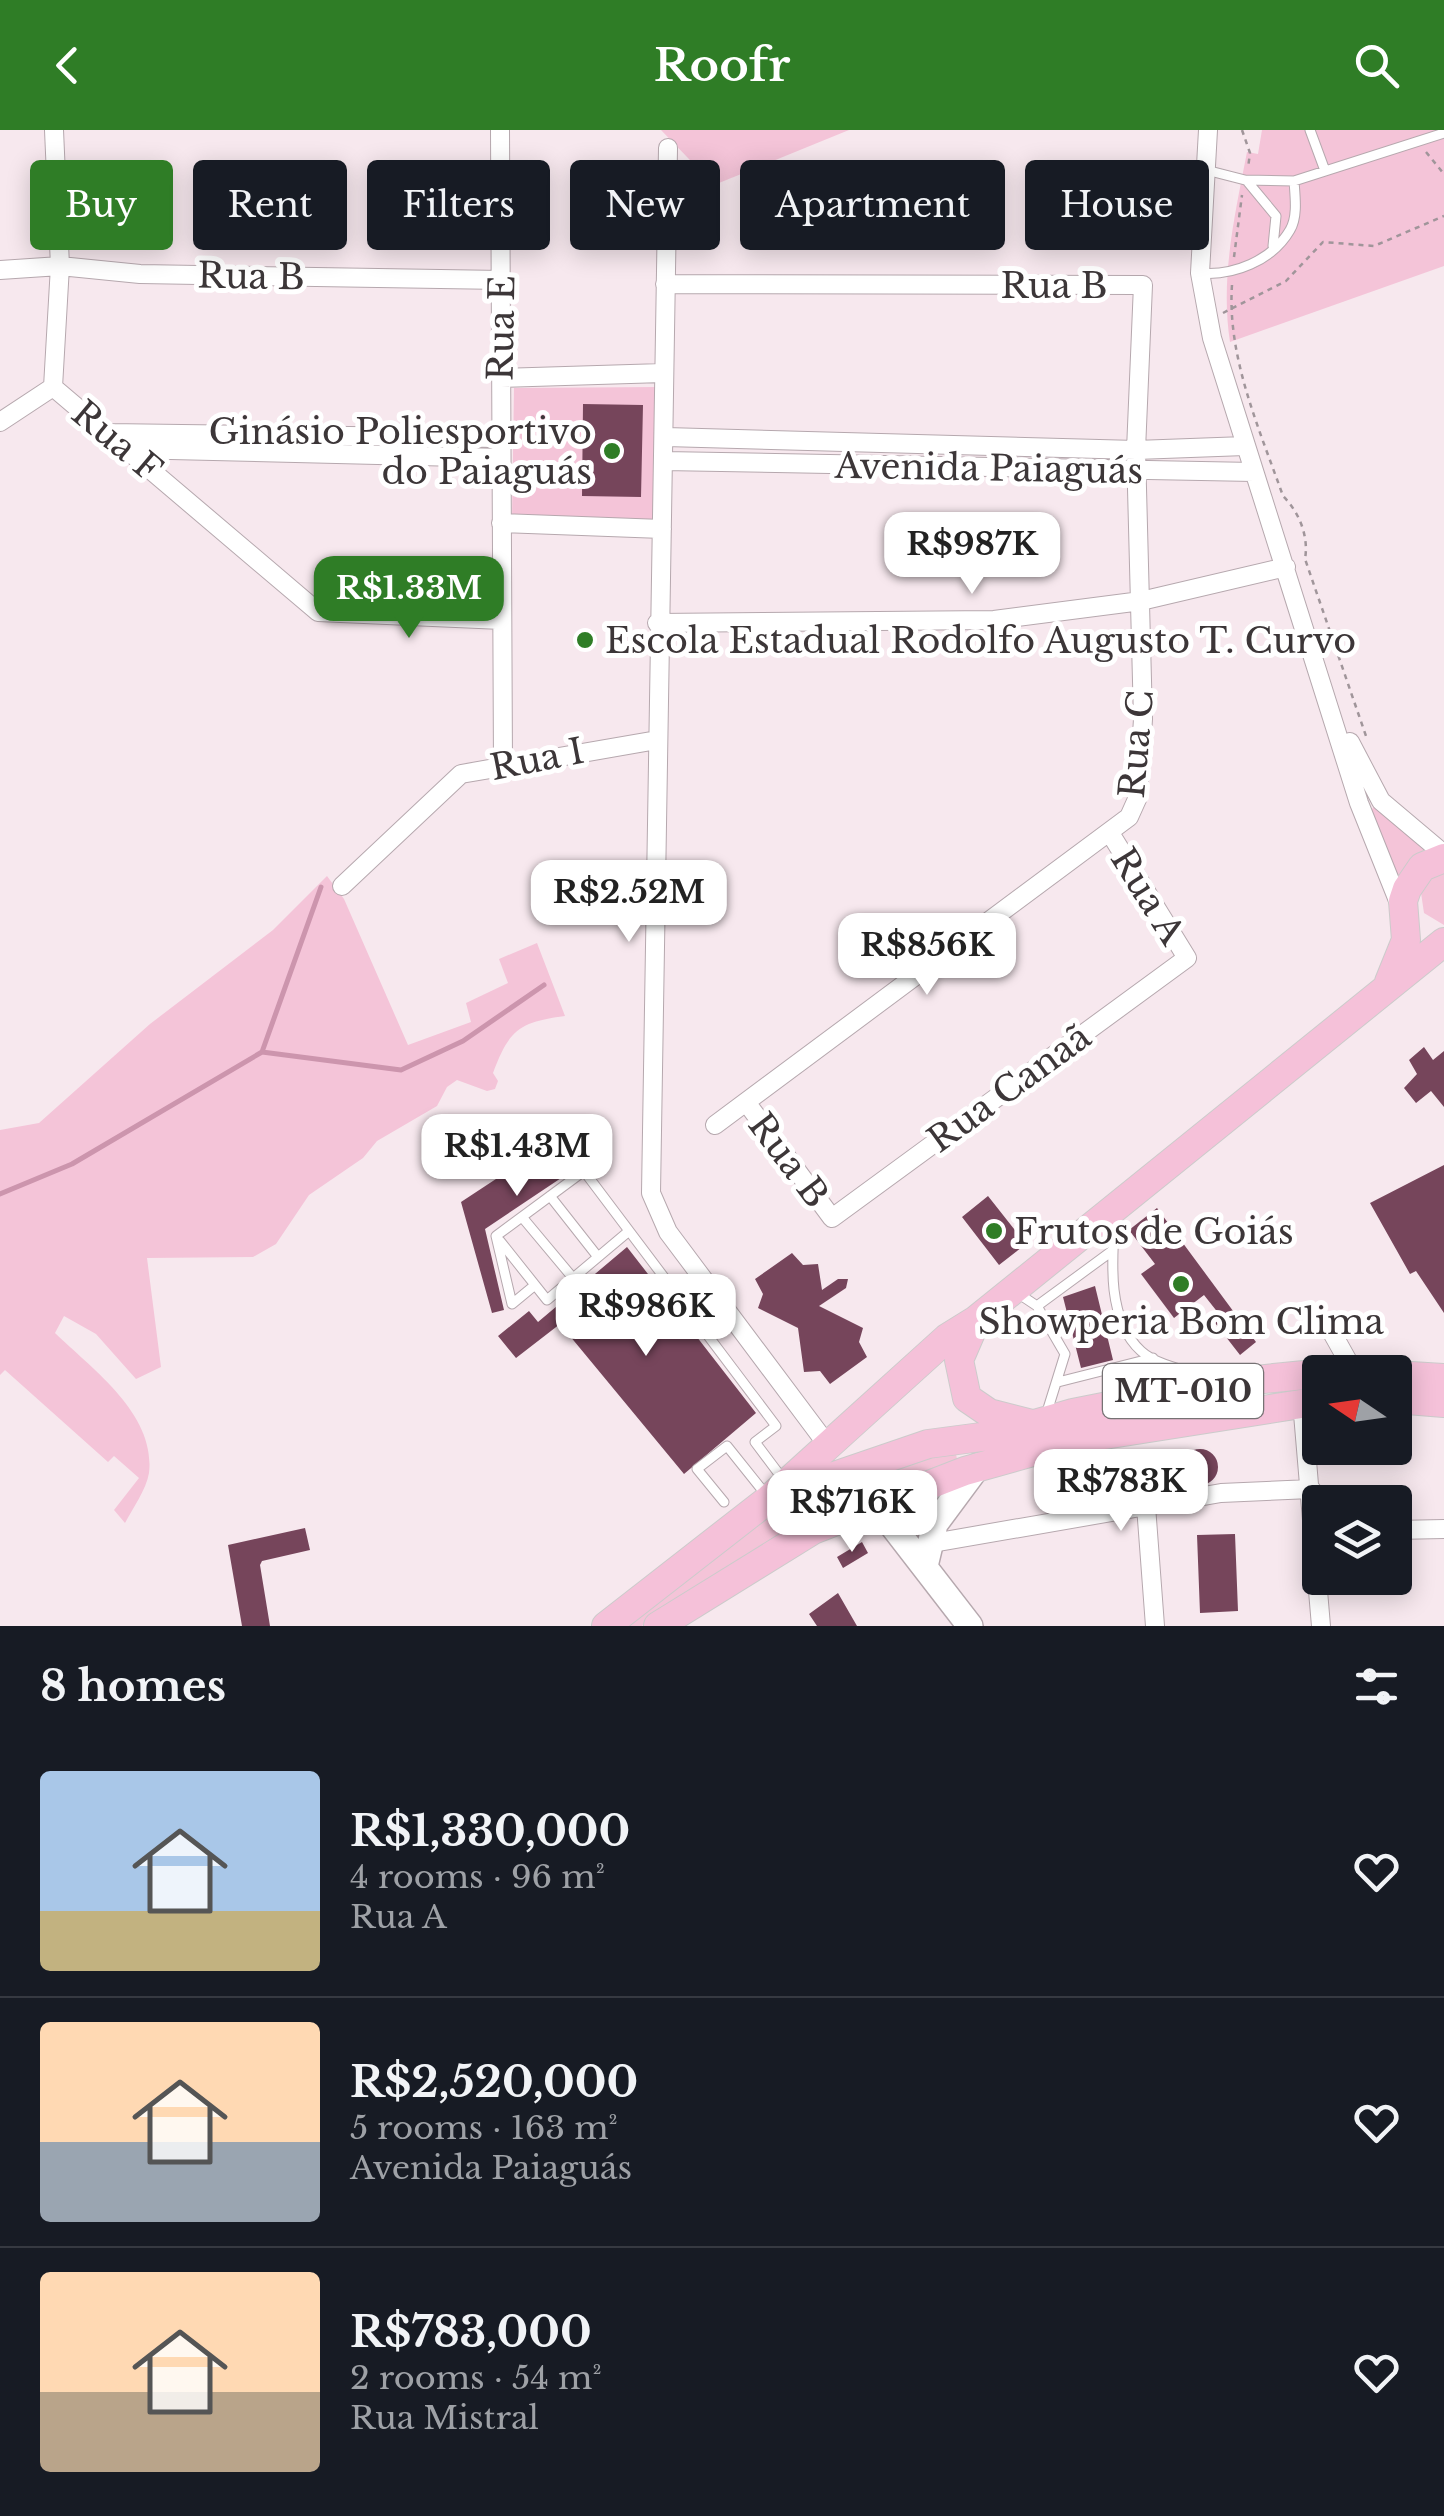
<!DOCTYPE html>
<html lang="en">
<head>
<meta charset="utf-8">
<style>
	:root { --surface:#171b24; --page:#242831; --text:#f1f3f6; --muted:#9ea1a6; --line:#363941; --accent:#2f7d26 }
	body { margin:0; font-family:"Libre Baskerville",serif; background:var(--page); color:var(--text); height:100vh; display:flex; flex-direction:column; font-size:38px; white-space:nowrap }
	* { box-sizing:border-box; margin:0 }
	p { font-size:32px; color:var(--muted) }
	.icon { flex:none; width:55px; height:55px; fill:none; stroke:currentColor; stroke-width:2; stroke-linecap:round; stroke-linejoin:round }
	.map { position:relative; height:1496px; overflow:hidden }
	.sheet { display:flex; flex-direction:column; background:var(--surface); flex:1 }
	.sheet>* { flex:none }
	.hud { position:absolute; left:30px; top:30px; width:1385px; height:90px; display:flex; gap:20px }
	.needle { width:65px; rotate:283deg }
	.buttons { position:absolute; left:1302px; top:1225px; display:grid; gap:20px }
	.buttons a { display:grid; place-items:center; width:110px; height:110px; border-radius:10px; background:var(--surface); box-shadow:0 5px 25px #0003; font-size:50px }
	.price { position:absolute; translate:-50% -85px; padding:0 22px; border-radius:20px; background:#fff; color:#222; font-size:32px; line-height:65px; filter:drop-shadow(0 2px 5px #0008) }
	.price::after { content:''; position:absolute; left:50%; top:60px; width:30px; height:22px; margin-left:-15px; background:inherit; clip-path:polygon(0 0,100% 0,50% 100%) }
	.price.on { background:var(--accent); color:#fff }
	ul { padding:0; list-style:none }
	li { display:flex; align-items:center; gap:30px; height:250px; padding:0 40px }
	li+li { border-top:2px solid var(--line) }
	li span { display:grid; place-items:center; flex:none; width:280px; height:200px; border-radius:10px; color:#555 }
	li>.icon { margin-inline-start:auto }
	span .icon { width:120px; height:120px; fill:#fffc; stroke-width:1 }
	li b { font-size:42px }
	h2 { display:flex; justify-content:space-between; align-items:center; height:120px; padding:0 40px; font-size:42px }
	.pill { padding:0 35px; border-radius:10px; background:var(--surface); box-shadow:0 5px 25px #0003; font-size:35px; line-height:90px }
	.pill.on { background:var(--accent); color:#fff }
	header { display:flex; justify-content:space-between; align-items:center; height:130px; padding:0 40px; background:var(--accent); color:#fff; font-size:45px; font-weight:600 }
	.map>svg:first-child { display:block }
</style>
</head>
<body>
<header><svg class="icon" aria-label="back" viewBox="0 0 24 24"><path d="M15 5l-7 7 7 7"/></svg>Roofr<svg class="icon" aria-label="search" viewBox="0 0 24 24"><circle cx="10" cy="10" r="6"/><path d="M15 15l6 6"/></svg></header>
<div class="map">
<svg width="1444" height="1496" viewBox="0 0 1444 1496">
	<rect width="100%" height="100%" fill="#f7e8ee"/>
	<path fill="#f4c4d8" d="M661 0H849L714 55Z
		M1262 0H1444V136L1230 212C1220 148 1235 84 1247 22L1258 24Z
		M658 257 655 395 512 390 514 258Z
		M1374 676 1424 720 1399 754 1371 681Z
		M1444 736V795L1424 783 1420 756Z
		M327 746 344 769 408 915 471 892 466 873 508 853 499 829 537 813 565 886C519 892 509 900 493 943L498 951 495 959 487 961 457 950 447 957 437 976 377 1011 363 1028 309 1065 276 1114 253 1127 147 1128 161 1237 136 1249 96 1204 64 1186 55 1203C92 1239 156 1284 149 1343 146 1360 133 1378 125 1393L114 1380 139 1348 114 1326 108 1332 5 1240 0 1245V1000L39 993 150 894 273 800Z
		M955 1319 959 1339 671 1474 642 1496H628L764 1386 813 1360Z"/>
	<g fill="none" stroke-linecap="round" stroke-linejoin="round">
		<path stroke="#cc95ad" stroke-width="5" d="M262 922 321 757
			M0 1064 72 1034 262 922 401 940 463 911 544 855"/>
	</g>
	<path fill="#76455b" d="M583 274 643 275 641 367 582 366Z
		M1424 917 1433 930 1444 921V977L1431 961 1416 973 1404 958 1417 944 1409 930Z
		M575 997 588 1030 485 1099 504 1180 492 1183 461 1072Z
		M1444 1035V1183L1416 1141 1410 1144 1370 1073Z
		M988 1066 1026 1114 999 1135 962 1087Z
		M1157 1078 1256 1212 1240 1225 1212 1189 1219 1184 1204 1165 1174 1188 1141 1144 1155 1134 1129 1100Z
		M627 1117 756 1283 684 1344 560 1194 516 1228 498 1206 529 1181 538 1192Z
		M792 1123 803 1135 818 1134 822 1160 838 1149H848L846 1158 819 1176 863 1198 859 1212 867 1227 830 1254 820 1241 804 1242 798 1198 758 1178 763 1164 755 1149Z
		M1095 1156 1113 1230 1081 1238 1063 1167Z
		M1182 1337a18 18 0 1 1 36 0a18 18 0 1 1-36 0Z
		M305 1398 310 1420 262 1431 260 1435 270 1496H242L228 1415Z
		M1235 1404 1238 1481 1200 1483 1197 1405Z
		M862 1412 868 1423 843 1438 837 1427Z
		M838 1463 857 1496H817L809 1484Z"/>
	<g fill="none" stroke-linecap="round" stroke-linejoin="round">
		<defs>
			<path id="lane" d="M1310 0 1324 38
				M1206 40 1245 50 1294 51 1444 3
				M1247 51 1276 86 1273 116
				M1200 143C1233 146 1272 131 1290 100 1298 87 1295 66 1294 51
				M550 1066 598 1127
				M1115 1086C1112 1128 1106 1189 1141 1221 1156 1235 1188 1241 1207 1247
				M522 1087 573 1148
				M500 1111 547 1170 629 1101
				M535 1155 512 1174 496 1106 584 1041 776 1296 755 1312 782 1348
				M1016 1162 1037 1176 1065 1224 1046 1285
				M1037 1176 1112 1121
				M1058 1252 1153 1228
				M724 1372 697 1339 727 1316 767 1366"/>
			<path id="street" d="M500 0 503 635
				M1208 0 1200 143 1212 208 1359 673 1403 783
				M668 18 651 1063 668 1102 826 1313
				M0 140 60 136 140 144 502 150
				M665 154 1143 155 1136 320 1143 589 1138 667 1129 687 715 995
				M501 248 663 243
				M53 257 318 482 502 490
				M53 257 60 136 54 0
				M0 292 53 257
				M108 303 501 308
				M666 307 1136 320 1245 316
				M128 319 501 328
				M664 331 1254 342
				M501 393 662 399
				M657 493 994 490 1141 471 1286 437
				M1350 612 1381 671 1444 724
				M342 756 461 644 657 610
				M746 972 832 1088 1187 828 1110 703
				M1330 1199 1354 1242
				M1302 1272 1321 1496
				M1146 1376 1155 1496
				M1395 1400 1444 1399
				M927 1414 1221 1363 1311 1359"/>
			<path id="secondary" d="M875 1373 970 1496
				M925 1436 935 1394 978 1336"/>
			<path id="primary" d="M1389 852 1406 810 1403 771 1407 759 1422 737 1444 728
				M975 1193 959 1230 967 1268 989 1283 1032 1294
				M1395 1245 1444 1248
				M1395 1269 1444 1273
				M773 1367 928 1314 996 1305 1073 1283 1224 1253 1335 1242
				M606 1496 769 1369 947 1208 976 1190 1444 812
				M658 1496 813 1400 965 1341 1079 1309 1320 1271"/>
		</defs>
		<use href="#lane" stroke="#b6a8ae" stroke-width="11"/>
		<use href="#street" stroke="#b6a8ae" stroke-width="20"/>
		<use href="#secondary" stroke="#b6a8ae" stroke-width="28"/>
		<use href="#primary" stroke="#cccbcb" stroke-width="30"/>
		<path stroke="#a0959a" stroke-width="2.5" stroke-dasharray="5 5" stroke-linecap="butt" d="M1242 0 1250 23 1248 38
			M1426 22 1444 44
			M1234 127 1242 65
			M1232 155C1227 227 1259 298 1283 366 1299 382 1309 406 1305 429L1366 606
			M1223 183 1286 151 1323 112 1374 116 1444 86
			M1129 1325 1133 1361"/>
		<use href="#lane" stroke="#fff" stroke-width="9"/>
		<use href="#street" stroke="#fff" stroke-width="18"/>
		<use href="#secondary" stroke="#fff" stroke-width="25"/>
		<use href="#primary" stroke="#f5c1d9" stroke-width="28"/>
	</g>
	<g fill="#2f7d26" stroke="#fff" stroke-width="4">
		<circle cx="612" cy="321" r="10"/>
		<circle cx="585" cy="510" r="10"/>
		<circle cx="994" cy="1101" r="10"/>
		<circle cx="1181" cy="1154" r="10"/>
	</g>
	<g text-anchor="middle" dominant-baseline="central" stroke-width="10" stroke-linejoin="round" paint-order="stroke">
		<rect fill="#fff" stroke="#767274" stroke-width="2.5" x="1103" y="1234" width="160" height="54" rx="8"/>
		<g font-size="32" font-weight="bold" fill="#3c3638">
			<text x="1183" y="1261">MT-010</text>
		</g>
		<g font-size="35" fill="#3c3638" stroke="#fff">
			<text transform="translate(251 146) rotate(1)">Rua B</text>
			<text x="1054" y="155">Rua B</text>
			<text transform="translate(501 198) rotate(-89)">Rua E</text>
			<text transform="translate(117 311) rotate(40)">Rua F</text>
			<text transform="translate(989 338) rotate(1)">Avenida Paiaguás</text>
			<text transform="translate(1136 614) rotate(-85)">Rua C</text>
			<text transform="translate(537 629) rotate(-11)">Rua I</text>
			<text transform="translate(1148 766) rotate(58)">Rua A</text>
			<text transform="translate(1009 958) rotate(-36)">Rua Canaã</text>
			<text transform="translate(789 1030) rotate(53)">Rua B</text>
		</g>
		<g font-size="35" fill="#3c3638" stroke="#fff" text-anchor="start">
			<text x="592" y="301" text-anchor="end">Ginásio Poliesportivo<tspan x="592" dy="40">do Paiaguás</tspan></text>
			<text x="605" y="510">Escola Estadual Rodolfo Augusto T. Curvo</text>
			<text x="1014" y="1101">Frutos de Goiás</text>
			<text x="1181" y="1191" text-anchor="middle">Showperia Bom Clima</text>
		</g>
	</g>
</svg>
<div class="buttons">
<a><svg class="needle" viewBox="-14 -14 28 28"><path d="M0-13l5 13h-10z" fill="#e53935"/><path d="M0 13l5-13h-10z" fill="#9ea1a6"/></svg></a>
<a><svg class="icon" aria-label="layers" viewBox="0 0 24 24"><path d="M12 4l9 5-9 5-9-5zM3 14l9 5 9-5"/></svg></a>
</div>
<b class="price" style="left:972px;top:467px">R$987K</b>
<b class="price on" style="left:409px;top:511px">R$1.33M</b>
<b class="price" style="left:629px;top:815px">R$2.52M</b>
<b class="price" style="left:927px;top:868px">R$856K</b>
<b class="price" style="left:517px;top:1069px">R$1.43M</b>
<b class="price" style="left:646px;top:1229px">R$986K</b>
<b class="price" style="left:1121px;top:1404px">R$783K</b>
<b class="price" style="left:852px;top:1425px">R$716K</b>
<div class="hud">
<a class="pill on">Buy</a>
<a class="pill">Rent</a>
<a class="pill">Filters</a>
<a class="pill">New</a>
<a class="pill">Apartment</a>
<a class="pill">House</a>
</div>
</div>
<section class="sheet">
<h2>8 homes<svg class="icon" aria-label="filters" viewBox="0 0 24 24"><path d="M4 7h16M4 17h16"/><circle cx="9" cy="7" r="2"/><circle cx="15" cy="17" r="2"/></svg></h2>
<ul>
<li><span style="background:linear-gradient(#a9c7e8 70%,#c2b280 0)"><svg class="icon" aria-label="home" viewBox="0 0 24 24"><path d="M3 11l9-7 9 7M6 9v11h12V9"/></svg></span><div><b>R$1,330,000</b><p>4 rooms · 96 m²</p><p>Rua A</p></div><svg class="icon" aria-label="heart" viewBox="0 0 24 24"><path d="M12 20l-8-8c-3-5 5-10 8-4 3-6 11-1 8 4z"/></svg></li>
<li><span style="background:linear-gradient(#ffd9b3 60%,#9aa5b1 0)"><svg class="icon" aria-label="home" viewBox="0 0 24 24"><path d="M3 11l9-7 9 7M6 9v11h12V9"/></svg></span><div><b>R$2,520,000</b><p>5 rooms · 163 m²</p><p>Avenida Paiaguás</p></div><svg class="icon" aria-label="heart" viewBox="0 0 24 24"><path d="M12 20l-8-8c-3-5 5-10 8-4 3-6 11-1 8 4z"/></svg></li>
<li><span style="background:linear-gradient(#ffd9b3 60%,#b9a48a 0)"><svg class="icon" aria-label="home" viewBox="0 0 24 24"><path d="M3 11l9-7 9 7M6 9v11h12V9"/></svg></span><div><b>R$783,000</b><p>2 rooms · 54 m²</p><p>Rua Mistral</p></div><svg class="icon" aria-label="heart" viewBox="0 0 24 24"><path d="M12 20l-8-8c-3-5 5-10 8-4 3-6 11-1 8 4z"/></svg></li>
</ul>
</section>
</body>
</html>
